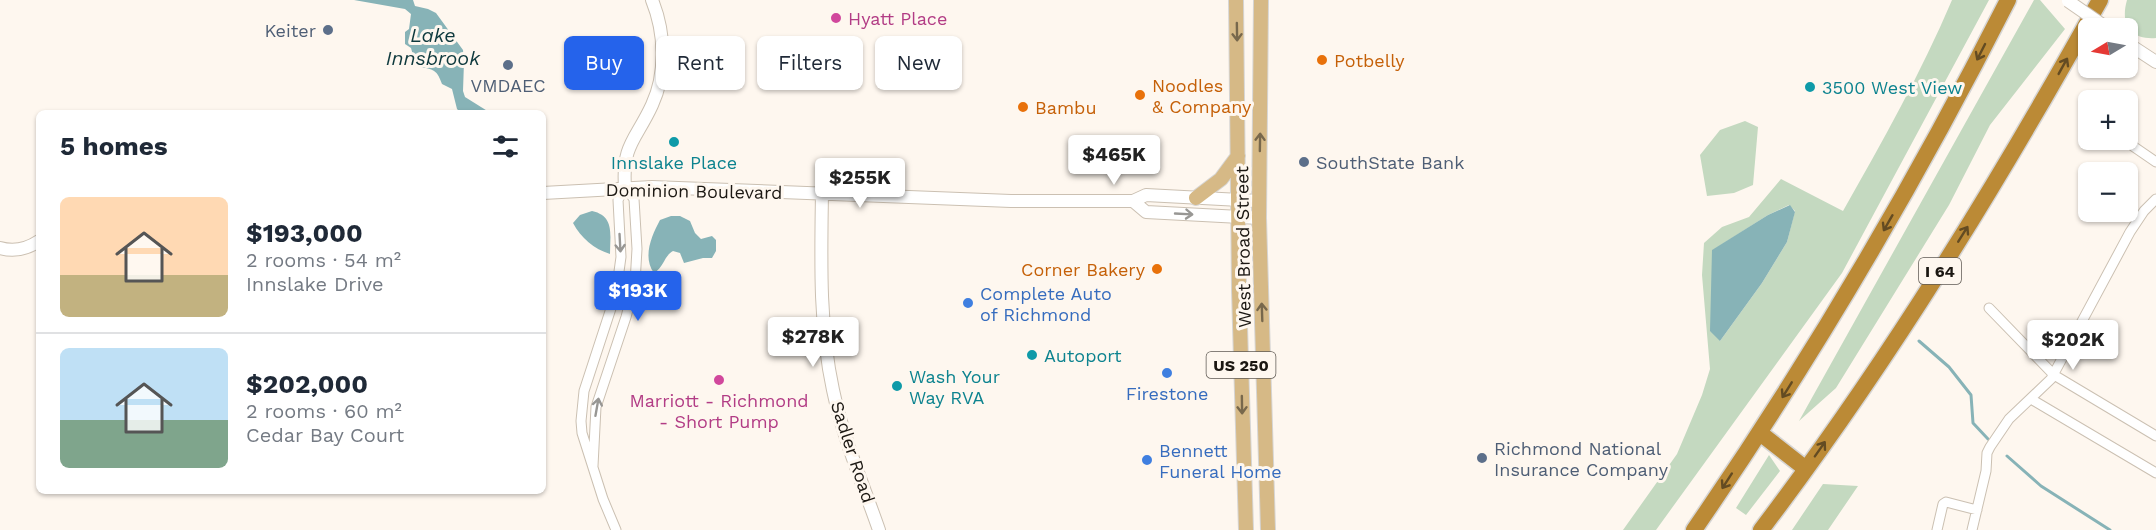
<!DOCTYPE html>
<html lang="en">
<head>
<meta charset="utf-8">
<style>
	:root { --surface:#fff; --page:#f6f6f7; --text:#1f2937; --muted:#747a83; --line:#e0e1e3; --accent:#2563eb }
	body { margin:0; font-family:"Work Sans",sans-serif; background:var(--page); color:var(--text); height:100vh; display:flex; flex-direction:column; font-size:22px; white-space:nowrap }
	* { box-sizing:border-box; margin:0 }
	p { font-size:20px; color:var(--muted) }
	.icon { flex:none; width:33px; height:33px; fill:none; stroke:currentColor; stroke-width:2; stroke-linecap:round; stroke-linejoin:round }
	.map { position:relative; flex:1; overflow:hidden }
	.details { position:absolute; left:36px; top:110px; width:510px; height:384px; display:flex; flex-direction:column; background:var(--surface); border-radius:9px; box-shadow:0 2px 4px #0004 }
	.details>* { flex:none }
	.top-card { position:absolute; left:564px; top:36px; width:570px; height:54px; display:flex; gap:12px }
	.needle { width:39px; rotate:260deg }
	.tools { position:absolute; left:2078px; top:18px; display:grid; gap:12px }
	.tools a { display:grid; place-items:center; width:60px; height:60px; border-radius:9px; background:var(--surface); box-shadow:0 2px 4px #0004; font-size:30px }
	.price { position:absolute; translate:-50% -51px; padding:0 14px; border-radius:6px; background:#fff; color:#222; font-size:20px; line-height:39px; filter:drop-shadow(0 2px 3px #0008) }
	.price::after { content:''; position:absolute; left:50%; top:36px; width:18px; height:14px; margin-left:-9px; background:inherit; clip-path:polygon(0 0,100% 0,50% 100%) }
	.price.on { background:var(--accent); color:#fff }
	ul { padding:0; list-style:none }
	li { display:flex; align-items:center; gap:18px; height:150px; padding:0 24px }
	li+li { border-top:2px solid var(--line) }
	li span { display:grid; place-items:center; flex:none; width:168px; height:120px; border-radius:9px; color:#555 }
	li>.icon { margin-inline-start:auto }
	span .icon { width:72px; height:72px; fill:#fffc; stroke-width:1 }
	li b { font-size:26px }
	h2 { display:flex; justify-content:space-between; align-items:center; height:72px; padding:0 24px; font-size:26px }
	.pill { padding:0 21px; border-radius:9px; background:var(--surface); box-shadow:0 2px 4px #0004; font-size:21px; line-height:54px }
	.pill.on { background:var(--accent); color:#fff }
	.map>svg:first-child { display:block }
</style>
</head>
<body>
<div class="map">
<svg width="2156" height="530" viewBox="0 0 2156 530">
	<rect width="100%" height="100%" fill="#fef7ef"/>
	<path fill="#c4d9c0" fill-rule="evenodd" d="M1952 0H1989L1842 273 1656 530H1623L1677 454 1702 395 1710 369 1702 275 1704 243 1722 227 1749 217 1781 179 1843 211C1882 142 1921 73 1952 0ZM1789 205 1795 211 1787 242 1762 283 1720 341 1713 250 1768 215Z
		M2034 0H2040L2065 29 1990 125 1949 205 1836 388 1799 421Z
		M2127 0H2156V38C2130 40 2120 24 2127 0Z
		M1745 121 1758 127 1753 185 1734 193 1707 196 1700 155 1720 130Z
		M1769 455 1780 471 1746 515 1736 508Z
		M1823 484 1858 486 1828 530H1792Z"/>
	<path fill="#87b3b7" d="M354 0H413L415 6 428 9 436 13 463 50 464 62 463 91 465 97 489 112H460L457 109 452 89 442 84C436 67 432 70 416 66L411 48 405 44V32L409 29 411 14 405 9Z
		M1790 205 1795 212 1787 242 1762 283 1720 341 1710 331 1712 250 1768 215Z
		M592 211C615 216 610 235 610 254 594 249 581 238 573 223L580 215Z
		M671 216H680L690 221 695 233 701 239 712 236 716 240V251L712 258H703L684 263 680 253 673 251C664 256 664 267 654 273 642 257 652 235 660 220Z"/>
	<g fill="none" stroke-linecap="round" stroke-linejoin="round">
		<path stroke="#87b3b7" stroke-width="3" d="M1919 341 1949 367 1971 395 1973 423 1988 439
			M2007 456 2041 486 2110 530"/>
		<defs>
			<path id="street" d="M2124 140 2156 162
				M1989 308 2054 375 2156 436
				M2031 399 2156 473
				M593 466 596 407 626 317 635 283 637 249 634 199 625 187 618 200 621 257 616 293 584 391 581 421 582 433 603 499 616 530
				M1937 530 1943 504 1946 502 1977 510
				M1972 530 1986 471 1987 453 1990 447 2009 419 2051 379 2130 232 2144 211 2156 199"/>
			<path id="secondary" d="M2127 43 2156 62
				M625 187C622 144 636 140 652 105 667 73 665 32 652 0
				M543 193 652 187 1011 201H1133L1146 195 1259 201
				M822 193C821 259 819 325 833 390 843 438 863 484 879 530
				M1133 201 1146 212 1259 218
				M0 248C14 252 27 249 39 241"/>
			<path id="primary" d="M1236 0 1239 291 1246 530
				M1261 0 1259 218 1268 530
				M1196 198 1221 179 1238 156"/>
			<path id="highway" d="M1760 433 1806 469
				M1694 530C1811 360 1915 184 2008 0
				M1761 530C1888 363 1998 183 2100 0"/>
		</defs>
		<use href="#street" stroke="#cbc0b2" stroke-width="11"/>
		<use href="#secondary" stroke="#cbc0b2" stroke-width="14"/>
		<use href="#primary" stroke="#d6d5d4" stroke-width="16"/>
		<use href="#highway" stroke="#d6d5d4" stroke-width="19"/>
		<use href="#street" stroke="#fff" stroke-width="9"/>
		<use href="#secondary" stroke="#fff" stroke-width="12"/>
		<use href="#primary" stroke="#d6b986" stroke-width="14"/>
		<use href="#highway" stroke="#bb8a36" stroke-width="16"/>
		<defs>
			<path id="secondary-bridge" d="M2068 1 2107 28"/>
		</defs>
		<use href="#secondary-bridge" stroke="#cbc0b2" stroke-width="14" stroke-linecap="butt"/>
		<use href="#secondary-bridge" stroke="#fff" stroke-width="12"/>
	</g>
	<defs><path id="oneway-shaft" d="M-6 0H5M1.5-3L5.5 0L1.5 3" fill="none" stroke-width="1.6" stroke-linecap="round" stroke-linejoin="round" transform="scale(1.5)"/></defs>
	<g stroke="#78684c">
		<use href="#oneway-shaft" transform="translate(1237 32) rotate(89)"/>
		<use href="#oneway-shaft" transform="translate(1260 142) rotate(-89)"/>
		<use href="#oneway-shaft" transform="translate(1262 312) rotate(-92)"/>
		<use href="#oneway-shaft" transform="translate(1242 405) rotate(89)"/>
	</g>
	<g stroke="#634b22">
		<use href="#oneway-shaft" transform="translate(1981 52) rotate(117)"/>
		<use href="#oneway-shaft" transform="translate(2063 66) rotate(-61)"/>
		<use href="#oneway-shaft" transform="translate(1888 223) rotate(120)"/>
		<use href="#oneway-shaft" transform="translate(1963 234) rotate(-58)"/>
		<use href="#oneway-shaft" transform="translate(1787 390) rotate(122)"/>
		<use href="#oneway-shaft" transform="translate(1820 449) rotate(-55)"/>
		<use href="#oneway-shaft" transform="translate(1727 481) rotate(123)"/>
	</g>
	<g stroke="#989794">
		<use href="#oneway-shaft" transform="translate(1184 214) rotate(3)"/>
		<use href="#oneway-shaft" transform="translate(620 243) rotate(87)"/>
		<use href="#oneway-shaft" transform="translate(597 407) rotate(-80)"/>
	</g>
	<g fill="#d1479c" stroke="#fef7ef" stroke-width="2">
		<circle cx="836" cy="18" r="6"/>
		<circle cx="719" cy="380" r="6"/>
	</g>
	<g fill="#5c6f8a" stroke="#fef7ef" stroke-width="2">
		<circle cx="328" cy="30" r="6"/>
		<circle cx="508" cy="65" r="6"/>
		<circle cx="1304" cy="162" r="6"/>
		<circle cx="1482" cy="458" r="6"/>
	</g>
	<g fill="#e8710a" stroke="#fef7ef" stroke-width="2">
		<circle cx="1322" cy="60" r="6"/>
		<circle cx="1140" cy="95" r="6"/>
		<circle cx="1023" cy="107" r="6"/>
		<circle cx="1157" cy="269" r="6"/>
	</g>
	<g fill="#0f9aa8" stroke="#fef7ef" stroke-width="2">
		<circle cx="1810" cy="87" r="6"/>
		<circle cx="674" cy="142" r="6"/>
		<circle cx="1032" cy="355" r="6"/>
		<circle cx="897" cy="386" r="6"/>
	</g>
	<g fill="#3f7fe0" stroke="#fef7ef" stroke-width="2">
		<circle cx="968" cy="303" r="6"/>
		<circle cx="1167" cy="373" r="6"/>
		<circle cx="1147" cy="460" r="6"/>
	</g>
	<g text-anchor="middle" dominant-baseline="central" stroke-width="6" stroke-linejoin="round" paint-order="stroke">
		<g fill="#fef7ef" stroke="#5f5a54" stroke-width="1.5">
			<rect x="1919" y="258" width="42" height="26" rx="4.5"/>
			<rect x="1206.5" y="352" width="69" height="26" rx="4.5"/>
		</g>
		<g font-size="16" font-weight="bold" fill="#1b1712">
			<text x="1940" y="271">I 64</text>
			<text x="1241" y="365">US 250</text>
		</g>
		<g font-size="18" fill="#b23c85" stroke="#fef7ef" text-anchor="start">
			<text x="848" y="18">Hyatt Place</text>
			<text x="719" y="400" text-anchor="middle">Marriott - Richmond<tspan x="719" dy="21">- Short Pump</tspan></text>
		</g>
		<g font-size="18" fill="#4e5e75" stroke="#fef7ef" text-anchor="start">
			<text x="316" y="30" text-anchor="end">Keiter</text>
			<text x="508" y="85" text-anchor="middle">VMDAEC</text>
			<text x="1316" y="162">SouthState Bank</text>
			<text x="1494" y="448">Richmond National<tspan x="1494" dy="21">Insurance Company</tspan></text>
		</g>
		<g font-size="18" fill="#c56008" stroke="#fef7ef" text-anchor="start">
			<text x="1334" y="60">Potbelly</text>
			<text x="1152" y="85">Noodles<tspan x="1152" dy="21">&amp; Company</tspan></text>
			<text x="1035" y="107">Bambu</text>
			<text x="1145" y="269" text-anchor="end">Corner Bakery</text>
		</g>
		<g font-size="18" fill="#0d838f" stroke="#fef7ef" text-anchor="start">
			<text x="1822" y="87">3500 West View</text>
			<text x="674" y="162" text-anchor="middle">Innslake Place</text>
			<text x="1044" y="355">Autoport</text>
			<text x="909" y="376">Wash Your<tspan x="909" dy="21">Way RVA</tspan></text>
		</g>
		<g font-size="18" fill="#1b1712" stroke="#fef7ef">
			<text transform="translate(694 191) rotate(1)">Dominion Boulevard</text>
			<text transform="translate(1243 247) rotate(-91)">West Broad Street</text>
			<text transform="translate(853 452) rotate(72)">Sadler Road</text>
		</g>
		<g font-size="18" fill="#366cbe" stroke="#fef7ef" text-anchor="start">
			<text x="980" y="293">Complete Auto<tspan x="980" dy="21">of Richmond</tspan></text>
			<text x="1167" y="393" text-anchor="middle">Firestone</text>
			<text x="1159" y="450">Bennett<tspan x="1159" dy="21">Funeral Home</tspan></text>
		</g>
		<g font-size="20" font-style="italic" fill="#0e393d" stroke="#fef7ef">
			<text x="433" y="35">Lake<tspan x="433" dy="23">Innsbrook</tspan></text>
		</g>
	</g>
</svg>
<div class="tools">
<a><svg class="needle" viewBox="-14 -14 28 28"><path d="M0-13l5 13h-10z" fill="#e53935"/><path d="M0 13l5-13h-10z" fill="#747a83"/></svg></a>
<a>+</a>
<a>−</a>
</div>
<b class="price" style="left:1114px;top:186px">$465K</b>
<b class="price" style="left:860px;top:209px">$255K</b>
<b class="price on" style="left:638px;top:322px">$193K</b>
<b class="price" style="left:813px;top:368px">$278K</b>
<b class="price" style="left:2073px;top:371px">$202K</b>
<div class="top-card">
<a class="pill on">Buy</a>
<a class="pill">Rent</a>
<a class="pill">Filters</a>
<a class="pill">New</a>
</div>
<section class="details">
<h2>5 homes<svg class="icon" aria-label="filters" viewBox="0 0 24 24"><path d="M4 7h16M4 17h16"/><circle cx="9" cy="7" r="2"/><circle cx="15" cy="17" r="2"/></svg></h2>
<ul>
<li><span style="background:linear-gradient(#ffd9b3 65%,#c2b280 0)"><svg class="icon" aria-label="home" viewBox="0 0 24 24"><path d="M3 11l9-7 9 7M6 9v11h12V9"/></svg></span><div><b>$193,000</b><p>2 rooms · 54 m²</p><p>Innslake Drive</p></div></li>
<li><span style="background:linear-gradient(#bfe0f5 60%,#7fa58c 0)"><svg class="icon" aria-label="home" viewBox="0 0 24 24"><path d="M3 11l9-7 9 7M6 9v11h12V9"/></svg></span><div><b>$202,000</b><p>2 rooms · 60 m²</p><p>Cedar Bay Court</p></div></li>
</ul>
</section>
</div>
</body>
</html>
